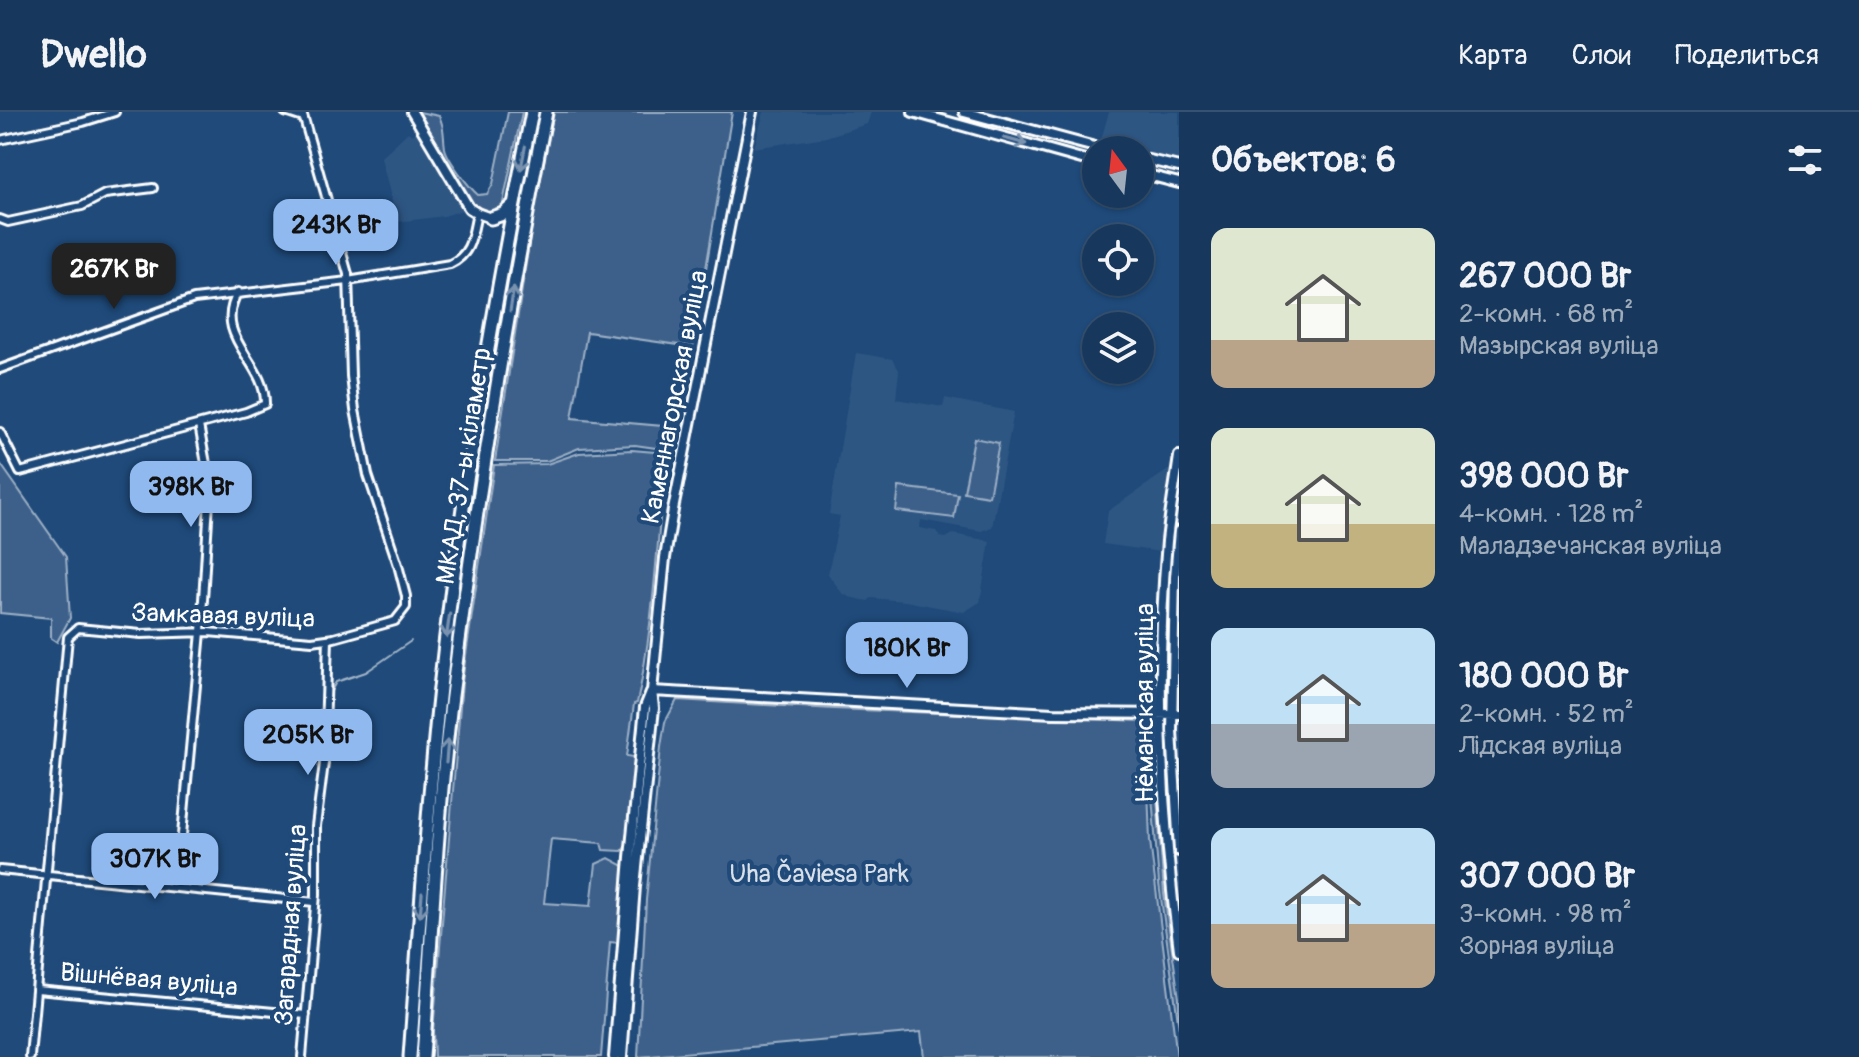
<!DOCTYPE html>
<html lang="ru">
<head>
<meta charset="utf-8">
<style>
	:root { --surface:#17385c; --page:#203f62; --text:#f1f3f6; --muted:#9eacbb; --line:#365272; --accent:#90b9f0 }
	body { margin:0; font-family:Pangolin,sans-serif; background:var(--page); color:var(--text); height:100vh; display:flex; flex-direction:column; font-size:30px; white-space:nowrap }
	* { box-sizing:border-box; margin:0 }
	p { font-size:26px; color:var(--muted) }
	.icon { flex:none; width:44px; height:44px; fill:none; stroke:currentColor; stroke-width:2; stroke-linecap:round; stroke-linejoin:round }
	.map { position:relative; flex:1; overflow:hidden }
	.panel { display:flex; flex-direction:column; background:var(--surface); width:680px }
	.panel>* { flex:none }
	.needle { width:52px; rotate:345deg }
	.tools { position:absolute; left:1082px; top:24px; display:grid; gap:16px }
	.tools a { display:grid; place-items:center; width:72px; height:72px; border-radius:50%; background:var(--surface); box-shadow:0 2px 6px #0004,0 0 0 2px var(--line); font-size:40px }
	.price { position:absolute; translate:-50% -68px; padding:0 18px; border-radius:16px; background:var(--accent); color:#111; font-size:26px; line-height:52px; filter:drop-shadow(0 2px 4px #0008) }
	.price::after { content:''; position:absolute; left:50%; top:48px; width:24px; height:18px; margin-left:-12px; background:inherit; clip-path:polygon(0 0,100% 0,50% 100%) }
	.price.selected { background:#222; color:#fff }
	ul { padding:0; list-style:none }
	li { display:flex; align-items:center; gap:24px; height:200px; padding:0 32px }
	li span { display:grid; place-items:center; flex:none; width:224px; height:160px; border-radius:16px; color:#555 }
	li>.icon { margin-inline-start:auto }
	span .icon { width:96px; height:96px; fill:#fffc; stroke-width:1 }
	li b { font-size:34px }
	h2 { display:flex; justify-content:space-between; align-items:center; height:96px; padding:0 32px; font-size:34px }
	header { display:flex; align-items:center; gap:48px; box-sizing:border-box; height:112px; padding:0 40px; background:var(--surface); border-bottom:2px solid var(--line) }
	header strong { font-size:38px }
	nav { display:flex; gap:44px; margin-inline-start:auto; font-size:28px }
	main { display:flex; flex:1; min-height:0 }
	.map>svg:first-child { display:block }
</style>
</head>
<body>
<header>
<strong>Dwello</strong>
<nav><a>Карта</a><a>Слои</a><a>Поделиться</a></nav>
</header>
<main>
<div class="map">
<svg width="1179" height="945" viewBox="0 0 1179 945">
	<rect width="100%" height="100%" fill="#1f4a7a"/>
	<filter id="ink" filterUnits="userSpaceOnUse"><feTurbulence type="fractalNoise" baseFrequency=".0125" numOctaves="2"/><feDisplacementMap in="SourceGraphic" scale="16" xChannelSelector="R" yChannelSelector="G"/><feConvolveMatrix kernelMatrix="1 2 1 2 8 2 1 2 1" color-interpolation-filters="sRGB"/></filter>
	<g filter="url(#ink)">
		<path fill="#2e5683" d="M764 0H871L867 12 826 25 754 36Z
			M1109 0H1179V49L1100 31Z
			M418 17 443 64 466 97 444 104 397 110 381 45 408 20 412 23Z
			M856 241 892 247 899 258 896 287 943 295 945 286 1014 300 992 415 981 419 921 408 920 416 936 419 940 425 946 426 953 422 990 429 980 490 964 500 905 489 871 486 868 489 849 485 842 481 828 462 840 404 829 402Z
			M1171 356 1161 440 1103 432 1108 399Z"/>
		<path fill="#3c618b" stroke="#9eb0c5" stroke-width="2" d="M419 0 439 4C445 16 443 23 445 36 447 47 469 75 478 83L487 82 493 72 508 0H522L503 91 497 99 489 101 474 92Z
			M554 0H732L693 235 587 220 572 306 674 315 670 338 635 333 579 336 547 349H495L534 100Z
			M974 326 999 331 989 384 964 380Z
			M632 338 666 341C657 424 655 509 637 591L634 592 627 644 634 645 635 665 627 733 622 739 603 738 601 731 551 727 544 791 591 794 596 752 609 746 624 754 619 831 610 830 601 945H434L433 919 462 570 494 353 547 352 579 341Z
			M0 351 66 445 70 506 57 530 51 526V506L0 501Z
			M899 375 958 382 954 406 896 399Z
			M677 588 834 597 1143 609V618L1146 621 1150 729 1177 945H924L921 920 638 945 646 788 661 635 665 610Z
			M1156 670 1164 782 1179 886V916L1159 772 1151 671Z"/>
		<g fill="none" stroke-linecap="round" stroke-linejoin="round">
			<path stroke="#a3b5c8" stroke-width="2" d="M330 587V581L336 570 366 560 411 529"/>
			<defs>
				<path id="street" d="M285 0 303 6
					M0 28 83 10 115 0
					M0 107 8 110 82 94 105 82 153 76
					M0 257 194 187 348 169 450 152C472 142 472 123 477 101
					M0 320 20 360 246 300 265 292C266 249 211 226 238 180
					M0 758 315 790
					M177 776 201 520 210 374 199 313
					M37 878 306 903
					M30 945 68 525 78 516 141 522 208 520 312 529 334 526 395 509 406 495V484L398 453 368 363 355 298 351 264 348 162 302 0
					M302 945 316 783V714L324 651 328 527"/>
				<path id="secondary" d="M412 0 469 96 477 101 491 106
					M913 0 1096 51
					M964 0 1106 38
					M1140 46 1179 55
					M1140 61 1179 71
					M1179 344C1175 373 1170 401 1167 429 1155 566 1161 703 1179 838
					M1179 419 1175 465 1172 618 1179 739
					M652 579 1053 601 1179 602
					M614 945 630 745 645 595 651 580
					M622 945 635 774 654 596 652 579 665 446 673 398 752 0"/>
				<path id="highway" d="M491 106 503 102 514 92
					M410 945C419 822 427 698 440 576 461 383 494 190 532 0
					M423 945C432 822 437 698 453 576 477 383 509 191 546 0"/>
			</defs>
			<use href="#street" stroke="#fff" stroke-width="12"/>
			<use href="#secondary" stroke="#fff" stroke-width="14"/>
			<use href="#highway" stroke="#fff" stroke-width="17"/>
			<use href="#street" stroke="#1f4a7a" stroke-width="6"/>
			<use href="#secondary" stroke="#1f4a7a" stroke-width="8"/>
			<use href="#highway" stroke="#1f4a7a" stroke-width="11"/>
		</g>
		<defs><path id="oneway-shaft" d="M-6 0H5M1.5-3L5.5 0L1.5 3" fill="none" stroke-width="1.6" stroke-linecap="round" stroke-linejoin="round" transform="scale(2)"/></defs>
		<g stroke="#7992af">
			<use href="#oneway-shaft" transform="translate(1015 29) rotate(15)"/>
			<use href="#oneway-shaft" transform="translate(523 46) rotate(101)"/>
			<use href="#oneway-shaft" transform="translate(512 187) rotate(-81)"/>
			<use href="#oneway-shaft" transform="translate(448 514) rotate(98)"/>
			<use href="#oneway-shaft" transform="translate(447 639) rotate(-85)"/>
			<use href="#oneway-shaft" transform="translate(421 793) rotate(95)"/>
		</g>
	</g>
	<g text-anchor="middle" dominant-baseline="central" stroke-width="8" stroke-linejoin="round" paint-order="stroke">
		<g font-size="26" fill="#fff" stroke="#1f4a7a">
			<text transform="translate(675 285) rotate(-79)">Каменнагорская вуліца</text>
			<text transform="translate(464 354) rotate(-81)">МКАД, 37-ы кіламетр</text>
			<text transform="translate(223 504) rotate(2)">Замкавая вуліца</text>
			<text transform="translate(1145 591) rotate(-90)">Нёманская вуліца</text>
			<text transform="translate(291 813) rotate(-86)">Загарадная вуліца</text>
			<text transform="translate(149 868) rotate(5)">Вішнёвая вуліца</text>
		</g>
		<g font-size="26" fill="#d8dfe8" stroke="#1f4a7a">
			<text x="819" y="762">Uha Čaviesa Park</text>
		</g>
	</g>
</svg>
<div class="tools">
<a><svg class="needle" viewBox="-14 -14 28 28"><path d="M0-13l5 13h-10z" fill="#e53935"/><path d="M0 13l5-13h-10z" fill="#9eacbb"/></svg></a>
<a><svg class="icon" aria-label="locate" viewBox="0 0 24 24"><circle cx="12" cy="12" r="6"/><path d="M12 2v4M12 18v4M2 12h4M18 12h4"/></svg></a>
<a><svg class="icon" aria-label="layers" viewBox="0 0 24 24"><path d="M12 4l9 5-9 5-9-5zM3 14l9 5 9-5"/></svg></a>
</div>
<b class="price" style="left:336px;top:155px">243K Br</b>
<b class="price selected" style="left:114px;top:199px">267K Br</b>
<b class="price" style="left:191px;top:417px">398K Br</b>
<b class="price" style="left:907px;top:578px">180K Br</b>
<b class="price" style="left:308px;top:665px">205K Br</b>
<b class="price" style="left:155px;top:789px">307K Br</b>
</div>
<section class="panel">
<h2>Объектов: 6<svg class="icon" aria-label="filters" viewBox="0 0 24 24"><path d="M4 7h16M4 17h16"/><circle cx="9" cy="7" r="2"/><circle cx="15" cy="17" r="2"/></svg></h2>
<ul>
<li><span style="background:linear-gradient(#dfe7d0 70%,#b9a48a 0)"><svg class="icon" aria-label="home" viewBox="0 0 24 24"><path d="M3 11l9-7 9 7M6 9v11h12V9"/></svg></span><div><b>267 000 Br</b><p>2-комн. · 68 m²</p><p>Мазырская вуліца</p></div></li>
<li><span style="background:linear-gradient(#dfe7d0 60%,#c2b280 0)"><svg class="icon" aria-label="home" viewBox="0 0 24 24"><path d="M3 11l9-7 9 7M6 9v11h12V9"/></svg></span><div><b>398 000 Br</b><p>4-комн. · 128 m²</p><p>Маладзечанская вуліца</p></div></li>
<li><span style="background:linear-gradient(#bfe0f5 60%,#9aa5b1 0)"><svg class="icon" aria-label="home" viewBox="0 0 24 24"><path d="M3 11l9-7 9 7M6 9v11h12V9"/></svg></span><div><b>180 000 Br</b><p>2-комн. · 52 m²</p><p>Лідская вуліца</p></div></li>
<li><span style="background:linear-gradient(#bfe0f5 60%,#b9a48a 0)"><svg class="icon" aria-label="home" viewBox="0 0 24 24"><path d="M3 11l9-7 9 7M6 9v11h12V9"/></svg></span><div><b>307 000 Br</b><p>3-комн. · 98 m²</p><p>Зорная вуліца</p></div></li>
</ul>
</section>
</main>
</body>
</html>
